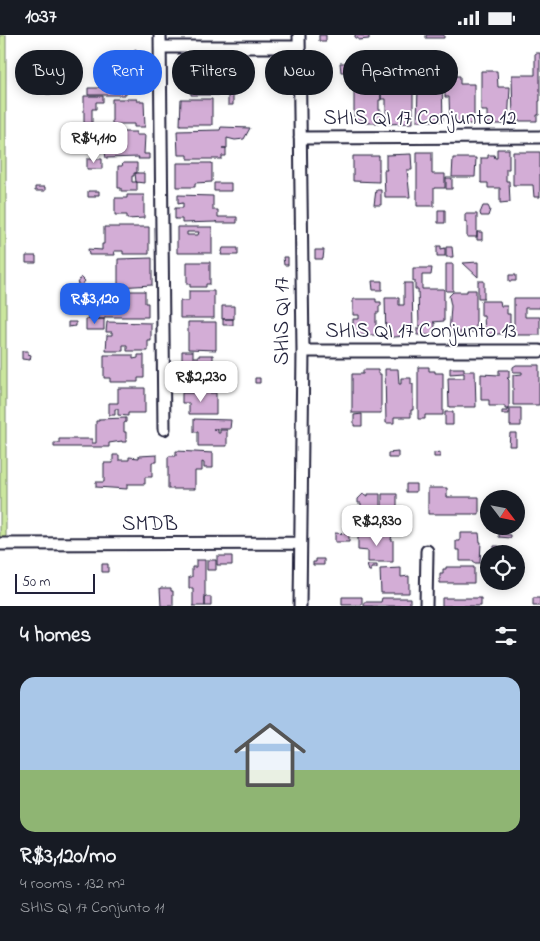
<!DOCTYPE html>
<html lang="en">
<head>
<meta charset="utf-8">
<style>
	:root { --surface:#171b24; --page:#20242c; --text:#f1f3f6; --muted:#9ea1a6; --line:#363941; --accent:#2563eb }
	body { margin:0; font-family:"Indie Flower",sans-serif; background:var(--page); color:var(--text); height:100vh; display:flex; flex-direction:column; font-size:19px; white-space:nowrap }
	* { box-sizing:border-box; margin:0 }
	p { font-size:16px; color:var(--muted) }
	.icon { flex:none; width:28px; height:28px; fill:none; stroke:currentColor; stroke-width:2; stroke-linecap:round; stroke-linejoin:round }
	.map { position:relative; height:571px; overflow:hidden }
	.details { display:flex; flex-direction:column; background:var(--surface); flex:1 }
	.details>* { flex:none }
	.guide { position:absolute; left:15px; top:15px; width:510px; height:45px; display:flex; gap:10px }
	.needle { width:32px; rotate:122deg }
	.controls { position:absolute; left:480px; top:455px; display:grid; gap:10px }
	.controls a { display:grid; place-items:center; width:45px; height:45px; border-radius:50%; background:var(--surface); box-shadow:0 2px 12px #0003; font-size:25px }
	.scale { position:absolute; left:15px; bottom:12px; width:80px; box-sizing:border-box; padding-left:5px; border:2px solid #22223b; border-top:0; font-size:14px; line-height:18px; white-space:nowrap; color:#22223b; -webkit-text-stroke:4px #fff; paint-order:stroke }
	.price { position:absolute; translate:-50% -42px; padding:0 11px; border-radius:10px; background:#fff; color:#222; font-size:16px; line-height:32px; filter:drop-shadow(0 1px 2px #0008) }
	.price::after { content:''; position:absolute; left:50%; top:30px; width:15px; height:11px; margin-left:-8px; background:inherit; clip-path:polygon(0 0,100% 0,50% 100%) }
	.price.on { background:var(--accent); color:#fff }
	ul { padding:0; list-style:none }
	li { display:grid; align-content:center; gap:10px; height:265px; padding:0 20px }
	li+li { border-top:1px solid var(--line) }
	li span { display:grid; place-items:center; height:155px; border-radius:15px; color:#555 }
	li>.icon { margin-inline-start:auto }
	span .icon { width:90px; height:90px; fill:#fffc; stroke-width:1 }
	li b { font-size:21px }
	h2 { display:flex; justify-content:space-between; align-items:center; height:60px; padding:0 20px; font-size:21px }
	.pill { padding:0 18px; border-radius:22px; background:var(--surface); box-shadow:0 2px 12px #0003; font-size:18px; line-height:45px }
	.pill.on { background:var(--accent); color:#fff }
	.status { display:flex; justify-content:space-between; align-items:center; height:35px; padding:0 25px; background:var(--surface); direction:ltr }
	.status svg { height:14px; fill:currentColor }
	.map>svg:first-child { display:block }
</style>
</head>
<body>
<div class="status"><b>10:37</b><svg viewBox="0 0 49 12"><path d="M0 12V9h3v3zM5 12V6h3v6zM10 12V3h3v9zM15 12V0h3v12zM26 1h20v11H26zM47 4h2v5h-2z"/></svg></div>
<div class="map">
<svg width="540" height="571" viewBox="0 0 540 571">
	<rect width="100%" height="100%" fill="#fff"/>
	<filter id="ink" filterUnits="userSpaceOnUse"><feTurbulence type="fractalNoise" baseFrequency=".02" numOctaves="2"/><feDisplacementMap in="SourceGraphic" scale="10" xChannelSelector="R" yChannelSelector="G"/><feConvolveMatrix kernelMatrix="1 2 1 2 8 2 1 2 1" color-interpolation-filters="sRGB"/></filter>
	<g filter="url(#ink)">
		<path fill="#cbe79e" stroke="#76846c" d="M0 0H6V509H0Z"/>
		<path fill="#d3add6" stroke="#22223b" fill-rule="evenodd" d="M319 0H326V6H319Z
			M355 0 369 1V4L358 5V3H355Z
			M426 0H444V3H426Z
			M135 14 140 17 136 24 131 21Z
			M535 18H540V66H539V80H537V86H513L512 40H535Z
			M207 27H225V51H235V60H191V41H189V31H206Z
			M340 28H348V37H341Z
			M454 28V41H460V49H474V89H450L449 62H445V29Z
			M117 32H135V36H147V47H137V56H128V58H125V60H88V53H98L100 51 101 34 117 35Z
			M481 36H497L498 52H510L508 89H487V76H481Z
			M372 38H381V65H379V75H381V88H365V85H354V49H360V44H372Z
			M381 45H391V48L413 49V88L386 89V64H381Z
			M427 47H442L443 86H417L418 54H425Z
			M45 48H59V59H46Z
			M228 60H233V70H228Z
			M84 61H103V67H96V74H92V88H84Z
			M112 64H137V66H144L145 92H134V89H112Z
			M181 64H212V90H180Z
			M86 92H101V95L93 103V110H86V107H83L82 93Z
			M105 92H118L123 97H136V100H145L144 119H149V124H138L139 122 106 123 104 111H112V103L105 96Z
			M221 92 250 93 244 104 235 105 227 103V113H222H226V121H222V124H188V120H178L177 96 220 95Z
			M497 114H509V134H506V146H509L510 167 500 168V153H488V148H481V123H488V120H494L495 123H497Z
			M417 117H432V139H445V153H434V171H417Z
			M513 117H540V162H534L533 150H513Z
			M411 119 412 135H407L410 162H385L384 135H387L386 133V120Z
			M353 121H379V147L353 146Z
			M453 123H476L475 142H452Z
			M87 124H102V134H87Z
			M123 128H137V138H134V141H132V147H137V156H121V153H118V131H122Z
			M177 128H212V147L195 148V152H177Z
			M135 138H144V148L136 147Z
			M446 143H452V154H446Z
			M214 148H231V156H214Z
			M35 152H45V156H35Z
			M376 155H381V170H374Z
			M88 156H99V160H95V162H88Z
			M127 160H144V183L127 184V180H115V163H127Z
			M178 160 213 161V175H218V182H237V188H217L216 186V187L182 188V184H175V173H183V168L178 169Z
			M483 171H488L490 175 488 181H481L480 178Z
			M438 175H445V188H438Z
			M465 179H477V202H467V187H465Z
			M104 192H149V219H123V216H114L115 220H89L88 214 102 215V209H104Z
			M177 192H212V218H177ZM187 197H199L198 200H187Z
			M477 197H482V205H477Z
			M437 211H441V214L445 213V221H437Z
			M446 212H452L453 222H446Z
			M223 213H238V220H221Z
			M315 215H324L323 224H315Z
			M26 221H36V228H26Z
			M283 222H288V230H284Z
			M152 223V250L118 252V224Z
			M187 227H210V249H206V252H190V249H187Z
			M478 227V242L463 228Z
			M446 229H453V256H446Z
			M413 233H432L431 240H422V254H444V286L433 287 435 288V300H417V293H423V291H419L418 254H415V246H413Z
			M509 240H516V246H509Z
			M81 242 85 246 81 251 77 248Z
			M372 246H382V255H373Z
			M478 246H484V263H478Z
			M404 248H412L413 295H404V301L386 303 385 263H399V270H404Z
			M467 255H476V297H460V300H449L451 271 449 261 453 257H467Z
			M109 256H145V268H148V282H105V284H88V268H109Z
			M189 256H214V283H180V266H189Z
			M514 263H540V273H525V282H540V300H514Z
			M353 264H376V267H381V271H379V278H376V300H353V284H359V280H353Z
			M481 266H500L501 271H507V279H510V290H507V299H485L484 281H481Z
			M222 271H234V284H222Z
			M86 284H104V295H86Z
			M223 284H233V290H223Z
			M68 287H76V291L68 292Z
			M107 287 151 288V306H148V316H127V310H123V316H106L107 300H112V297H106Z
			M188 287H216V315L188 314Z
			M22 316H28V319L31 320 30 325 22 324Z
			M182 316H193V322H199V320H213V348H196V345H181L182 336H189V331H182Z
			M104 320H133V324L138 323V320H144V343H138V347H110V343H104Z
			M516 330H539V370H513V340L522 339V337H513V332Z
			M418 332H429V336H435V338H443V380H425V384H418Z
			M450 333H464V336H475L476 372H449L448 343H464V338L450 339Z
			M385 334H398L399 349H401V343H411V349H413V375H411V382H394V388H386Z
			M363 335H378V339H381V378H352V339H363Z
			M499 335H509V343H507L509 345V374H505V371H489V365H481V339L499 340Z
			M255 343H260V348H255Z
			M197 351 209 353V356H197Z
			M118 353H145V378H128V381L118 380V374H115V380H109V368H118Z
			M182 358H216V379H189V368H182Z
			M510 373H521V391H510Z
			M507 374H509V379H502V376H507Z
			M445 377H453V390H445Z
			M362 379V391H354V380Z
			M126 383V387L124 388V397H126V407H122V406L109 408V412H54V408H59V404H92V408H96V386H99V384Z
			M194 384 231 385 230 394H213L218 395V398H220V395H227V411H198V397H194Z
			M510 398H516V411H509Z
			M176 416 213 418V433H204V428L202 427V436H195V454H168V423L169 421H176Z
			M398 417V423H388V418Z
			M440 417V422H434V418Z
			M113 420H119V425H129V422L139 423V421L157 420V427H152V442H145V449H127V454L96 452V447H104V428H113Z
			M406 449H416V457H406Z
			M428 453H447V462H479V479H428Z
			M363 459 368 461V459H380V484H368V482L363 484 359 481 358 476H361V468H358V464Z
			M382 459H397V484H382Z
			M335 498 349 499V507H335Z
			M460 498H479L480 507H481L480 528H474V526H460V515H456V506H460Z
			M358 499H392L391 505H393V527H368V516L358 515Z
			M499 499 511 500V503L499 502Z
			M494 511H499V518H494Z
			M217 521H232V530H217Z
			M316 524H324V530H313V527H316Z
			M196 525H205V571H193V553H189V542H192V532H196Z
			M207 525H216V535H207Z
			M102 529H108V537H102Z
			M367 530H377V533H371V536H369Z
			M446 532H474V548H440V539H443V534H446Z
			M401 533V542L409 541V558H381L380 534Z
			M160 553H171V556H173V571H161Z
			M205 562H211V571H205Z
			M342 562H362V570H342Z
			M382 563H410V571H364V567H381Z
			M442 563H481V571H442Z
			M533 563H540V571H533Z"/>
		<g fill="none" stroke-linecap="round" stroke-linejoin="round">
			<defs>
				<path id="street" d="M160 0 164 394
					M299 0 303 316 300 571
					M160 12H298
					M300 103 540 102
					M303 316H540
					M0 509 300 508
					M426 571 427 516"/>
			</defs>
			<use href="#street" stroke="#22223b" stroke-width="15"/>
			<use href="#street" stroke="#fff" stroke-width="11"/>
		</g>
	</g>
	<g text-anchor="middle" dominant-baseline="central" stroke-width="4" stroke-linejoin="round" paint-order="stroke">
		<g font-size="21" fill="#22223b" stroke="#fff">
			<text x="420" y="84">SHIS QI 17 Conjunto 12</text>
			<text transform="translate(283 286) rotate(-90)">SHIS QI 17</text>
			<text x="421" y="297">SHIS QI 17 Conjunto 13</text>
			<text x="150" y="490">SMDB</text>
		</g>
	</g>
</svg>
<div class="controls">
<a><svg class="needle" viewBox="-14 -14 28 28"><path d="M0-13l5 13h-10z" fill="#e53935"/><path d="M0 13l5-13h-10z" fill="#9ea1a6"/></svg></a>
<a><svg class="icon" aria-label="locate" viewBox="0 0 24 24"><circle cx="12" cy="12" r="6"/><path d="M12 2v4M12 18v4M2 12h4M18 12h4"/></svg></a>
</div>
<div class="scale">50 m</div>
<b class="price" style="left:94px;top:129px">R$4,110</b>
<b class="price on" style="left:95px;top:290px">R$3,120</b>
<b class="price" style="left:201px;top:368px">R$2,230</b>
<b class="price" style="left:377px;top:512px">R$2,830</b>
<div class="guide">
<a class="pill">Buy</a>
<a class="pill on">Rent</a>
<a class="pill">Filters</a>
<a class="pill">New</a>
<a class="pill">Apartment</a>
</div>
</div>
<section class="details">
<h2>4 homes<svg class="icon" aria-label="filters" viewBox="0 0 24 24"><path d="M4 7h16M4 17h16"/><circle cx="9" cy="7" r="2"/><circle cx="15" cy="17" r="2"/></svg></h2>
<ul>
<li><span style="background:linear-gradient(#a9c7e8 60%,#8fb573 0)"><svg class="icon" aria-label="home" viewBox="0 0 24 24"><path d="M3 11l9-7 9 7M6 9v11h12V9"/></svg></span><div><b>R$3,120/mo</b><p>4 rooms · 132 m²</p><p>SHIS QI 17 Conjunto 11</p></div></li>
</ul>
</section>
</body>
</html>
